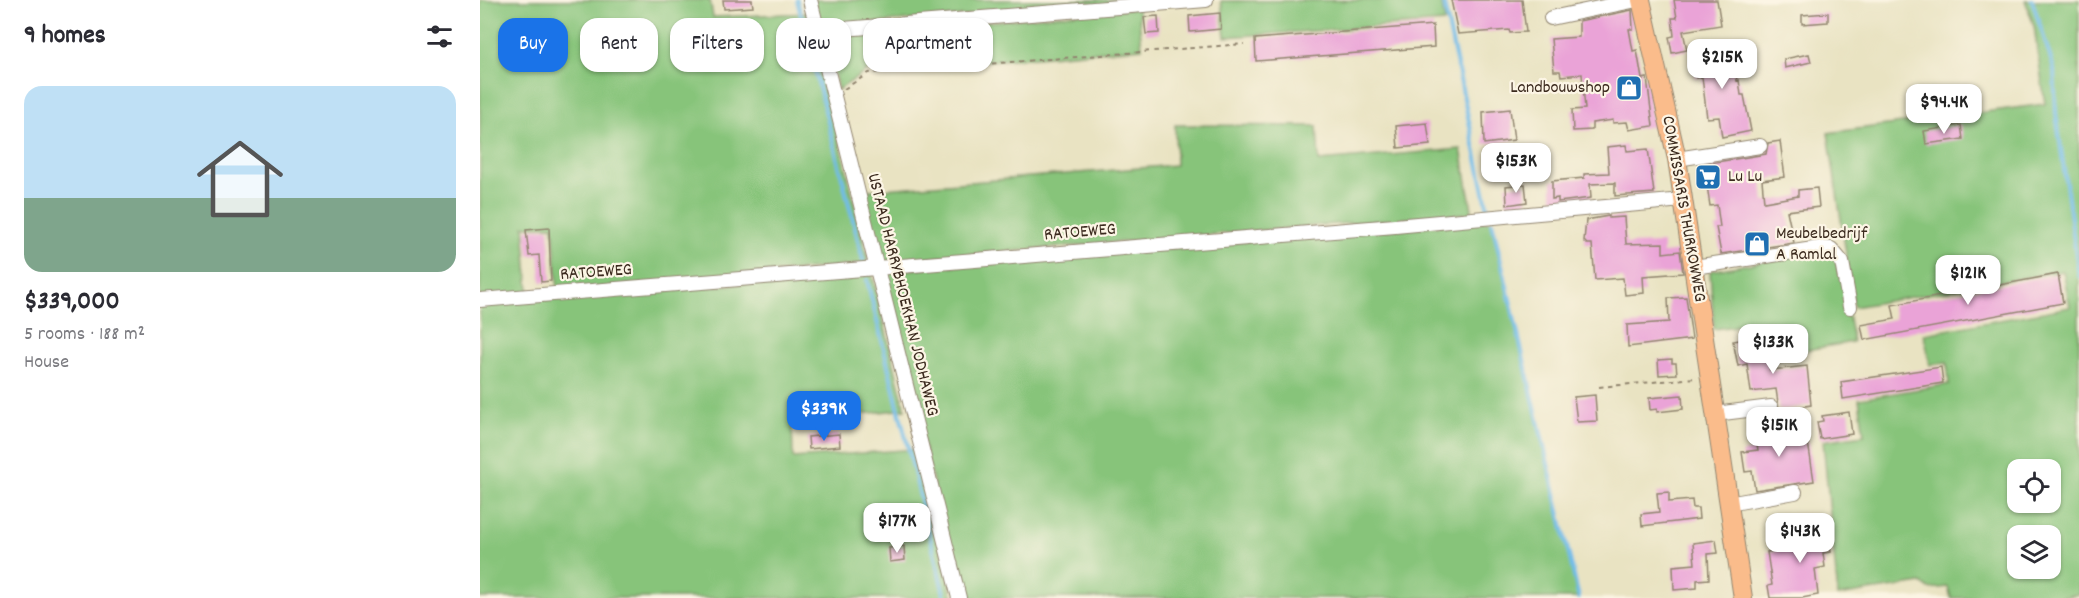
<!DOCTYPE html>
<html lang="en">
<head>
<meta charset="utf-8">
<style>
	:root { --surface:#fff; --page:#f2f2f3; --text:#2b2b33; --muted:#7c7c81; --accent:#1a73e8 }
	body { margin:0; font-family:Dekko,sans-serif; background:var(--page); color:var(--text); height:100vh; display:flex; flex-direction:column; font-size:22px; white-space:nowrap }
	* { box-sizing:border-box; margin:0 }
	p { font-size:20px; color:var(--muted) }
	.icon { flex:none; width:33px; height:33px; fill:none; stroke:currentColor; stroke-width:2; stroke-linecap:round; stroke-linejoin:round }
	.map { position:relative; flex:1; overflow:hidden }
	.panel { display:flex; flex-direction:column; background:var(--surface); width:480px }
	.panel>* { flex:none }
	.guide { position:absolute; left:18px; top:18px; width:570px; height:54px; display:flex; gap:12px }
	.controls { position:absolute; left:1527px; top:459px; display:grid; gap:12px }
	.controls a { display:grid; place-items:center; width:54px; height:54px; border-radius:12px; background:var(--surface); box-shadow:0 2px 4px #0004; font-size:30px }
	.price { position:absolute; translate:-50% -51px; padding:0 14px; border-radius:12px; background:#fff; color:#222; font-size:20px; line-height:39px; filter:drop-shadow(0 2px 3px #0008) }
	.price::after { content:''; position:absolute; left:50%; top:36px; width:18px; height:14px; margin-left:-9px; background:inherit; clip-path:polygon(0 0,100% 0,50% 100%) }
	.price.current { background:var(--accent); color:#fff }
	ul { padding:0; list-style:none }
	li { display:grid; align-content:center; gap:12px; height:318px; padding:0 24px }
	li span { display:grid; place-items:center; height:186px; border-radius:18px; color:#555 }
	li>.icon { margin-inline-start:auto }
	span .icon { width:108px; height:108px; fill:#fffc; stroke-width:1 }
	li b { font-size:26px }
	h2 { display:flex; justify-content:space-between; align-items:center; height:72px; padding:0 24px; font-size:26px }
	.chip { padding:0 21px; border-radius:18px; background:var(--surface); box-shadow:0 2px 4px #0004; font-size:21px; line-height:54px }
	.chip.current { background:var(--accent); color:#fff }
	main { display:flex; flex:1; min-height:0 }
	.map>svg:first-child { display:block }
</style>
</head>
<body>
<main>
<section class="panel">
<h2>9 homes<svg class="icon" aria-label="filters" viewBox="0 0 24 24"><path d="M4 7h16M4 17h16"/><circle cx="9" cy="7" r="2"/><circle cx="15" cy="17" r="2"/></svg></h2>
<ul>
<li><span style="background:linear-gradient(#bfe0f5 60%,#7fa58c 0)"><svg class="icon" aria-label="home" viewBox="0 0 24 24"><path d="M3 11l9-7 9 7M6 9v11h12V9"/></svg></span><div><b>$339,000</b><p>5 rooms · 188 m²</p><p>House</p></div></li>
</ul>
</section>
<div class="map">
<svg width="1599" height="598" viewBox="0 0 1599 598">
	<rect width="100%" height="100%" fill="#fcf5e5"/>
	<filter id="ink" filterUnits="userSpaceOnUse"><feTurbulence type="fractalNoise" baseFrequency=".0167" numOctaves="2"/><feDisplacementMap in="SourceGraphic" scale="12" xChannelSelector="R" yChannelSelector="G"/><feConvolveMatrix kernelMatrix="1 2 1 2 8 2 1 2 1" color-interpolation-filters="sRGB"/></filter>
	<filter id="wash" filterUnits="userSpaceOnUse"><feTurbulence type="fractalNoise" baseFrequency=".008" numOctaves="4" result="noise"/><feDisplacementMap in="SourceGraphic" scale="24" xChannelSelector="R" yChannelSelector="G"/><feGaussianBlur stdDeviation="1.35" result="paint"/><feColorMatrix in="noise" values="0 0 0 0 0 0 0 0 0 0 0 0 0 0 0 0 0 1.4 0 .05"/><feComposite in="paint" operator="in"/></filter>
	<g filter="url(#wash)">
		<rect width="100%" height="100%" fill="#e9e3c2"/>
		<path fill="#87c47a" stroke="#61774c" stroke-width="1.5" fill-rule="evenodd" d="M0 0H230L233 17 329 13 388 260 386 264 78 292 73 226H44L49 293 0 297Z
			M334 0H686L341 27Z
			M961 0 965 22 745 37 741 1Z
			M1545 0H1599V594L1581 598H1471L1468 587 1449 589 1441 583 1358 596 1343 441 1384 435 1379 399 1469 384 1467 362 1450 365 1444 334 1590 307 1583 271 1374 307 1348 133 1565 104 1554 26ZM1538 470H1570V502H1538ZM1538 536H1570V568H1538Z
			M658 8 662 48 487 63 484 24Z
			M427 28 431 67 390 69 358 90 346 37Z
			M695 125 837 126 839 161 981 149 992 210 991 213 400 262 381 191 696 165Z
			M1011 221 1099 598H482L401 272Z
			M1345 250 1360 266 1373 342 1292 356 1287 322 1234 329 1230 271Z
			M392 274 425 409 312 422 313 458 437 449 473 598H0V304Z"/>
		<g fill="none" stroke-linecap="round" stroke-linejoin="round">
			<path stroke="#70bce9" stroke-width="4" d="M317 0 383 260
				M963 0 1008 210
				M1552 0 1574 69 1576 113 1599 276
				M1012 222 1099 598
				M387 280 465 598"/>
		</g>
		<g id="blocks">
			<path fill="#eaa3d7" d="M243 0H272L273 7 244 9Z
				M971 0H1042L1046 32 1030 33 1029 30 978 34Z
				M1194 0H1237L1241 25 1203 31 1207 50 1192 53 1189 37 1194 36 1192 18H1197Z
				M1152 10 1153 29H1149L1153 51 1157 50 1162 79 1167 78 1173 126 1149 130 1147 122 1133 123V120L1112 123V130L1093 131 1092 110 1105 109 1102 74 1081 76 1080 71H1074L1071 39 1099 37V21Z
				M740 13 741 29 710 32 709 16Z
				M1348 13V22L1322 24V15Z
				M678 16 679 33 666 34 664 17Z
				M953 25 954 47 776 61 775 39Z
				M480 33 481 49 449 53 446 36Z
				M1242 45 1244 61 1254 59 1257 81 1259 80 1261 95H1264L1271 131 1242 137 1239 117 1227 118 1222 77 1216 78 1212 49Z
				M1329 54 1331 62 1305 68 1304 59Z
				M1030 109 1034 140 1004 144 1003 112Z
				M947 123 950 145 918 148 916 126Z
				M1481 125 1483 139 1446 144 1444 131Z
				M1300 141 1305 177 1282 180 1284 202 1318 196V190L1337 188 1339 207 1307 211 1314 243 1241 254 1236 227H1240L1237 205 1230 206 1224 164 1286 154 1288 143Z
				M1146 145 1147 151 1168 149 1174 193 1135 196V183L1110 184 1111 198 1078 202V198L1072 199V181L1104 178V174L1129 173 1127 147Z
				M1045 184 1047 202 1027 205 1026 186Z
				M1129 216V218L1144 217 1146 244 1183 243V253L1200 251 1203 273 1163 276 1164 293 1145 295 1143 278 1115 280 1112 244H1107L1104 241 1106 220Z
				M69 228 71 281 61 282 59 255 49 256 46 230Z
				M1578 274 1583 303 1384 340 1381 325 1415 319 1412 305Z
				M1206 297 1212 339 1148 347 1147 325 1189 322 1188 298Z
				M1278 337 1279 341 1285 340 1290 370 1327 366 1331 405 1299 410 1296 389 1271 392 1267 364 1258 366 1253 341Z
				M1192 359V363H1196L1197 374 1179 375 1178 360Z
				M1461 367 1463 383 1363 399 1361 382Z
				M1115 395 1117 421 1097 422 1094 397Z
				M1202 395 1203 409 1177 412V409L1170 410 1169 398Z
				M1369 412 1372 434 1340 439 1337 422 1343 421 1342 416Z
				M1318 424 1321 443 1328 442 1334 481 1275 490 1272 471 1265 472 1262 452 1278 450 1275 434 1279 433V429Z
				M359 434 360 446 329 449 328 437Z
				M1189 492V502L1212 500 1213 508H1218L1219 519 1162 526 1161 514 1179 512 1177 493Z
				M1346 517 1351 552 1343 553 1345 567 1335 569 1338 595 1322 598H1290L1288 586 1292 585 1287 552 1327 546 1324 521Z
				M1236 540 1238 553 1228 554 1229 579 1217 580V588L1194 590 1193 566 1215 564 1213 543Z
				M424 546 425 560 410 562 409 548Z"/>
		</g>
	</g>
	<g filter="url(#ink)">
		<use href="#blocks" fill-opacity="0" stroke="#928670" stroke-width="1.5"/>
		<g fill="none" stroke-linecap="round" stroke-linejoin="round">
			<defs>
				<path id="minor" d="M330 0 479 598
					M1071 18 1157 0
					M338 31 726 0
					M1197 159 1280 146
					M1214 267 1340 248 1351 249 1362 262 1370 307
					M0 300 915 226 1203 200
					M1235 414 1291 407
					M1248 504 1315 492"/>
				<path id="major" d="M1161 0 1197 159 1263 598"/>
			</defs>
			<use href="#minor" stroke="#928670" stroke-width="16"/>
			<use href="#major" stroke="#928670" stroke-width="20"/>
			<path stroke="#928670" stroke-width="2" stroke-dasharray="4.5 4.5" stroke-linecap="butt" d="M364 89 389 73 764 44
				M1119 387 1215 378"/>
			<use href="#minor" stroke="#fff" stroke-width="14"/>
			<use href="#major" stroke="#fabc8b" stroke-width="18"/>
		</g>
	</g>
	<defs>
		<symbol id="shop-square" viewBox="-11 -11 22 22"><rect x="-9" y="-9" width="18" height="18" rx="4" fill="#1f6fb2" stroke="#fcf5e5"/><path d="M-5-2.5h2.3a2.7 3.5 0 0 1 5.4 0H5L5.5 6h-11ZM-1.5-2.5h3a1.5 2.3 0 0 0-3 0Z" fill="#fff"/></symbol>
		<symbol id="supermarket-square" viewBox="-11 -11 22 22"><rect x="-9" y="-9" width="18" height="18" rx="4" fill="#1f6fb2" stroke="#fcf5e5"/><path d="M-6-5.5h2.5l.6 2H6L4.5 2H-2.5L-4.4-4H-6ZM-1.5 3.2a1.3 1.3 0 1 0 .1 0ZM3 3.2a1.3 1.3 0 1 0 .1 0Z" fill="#fff"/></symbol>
	</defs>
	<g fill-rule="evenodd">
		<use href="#shop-square" x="1134" y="73" width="30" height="30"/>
		<use href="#supermarket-square" x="1213" y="162" width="30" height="30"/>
		<use href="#shop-square" x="1262" y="229" width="30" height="30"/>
	</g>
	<g text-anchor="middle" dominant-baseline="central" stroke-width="4.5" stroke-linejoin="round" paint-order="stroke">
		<g font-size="18" fill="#3b2a1e" stroke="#fcf5e5" text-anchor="start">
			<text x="1130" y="88" text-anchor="end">Landbouwshop</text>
			<text x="1248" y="177">Lu Lu</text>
			<text x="1296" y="234">Meubelbedrijf<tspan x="1296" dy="21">A Ramlal</tspan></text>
		</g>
		<g font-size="18" fill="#3b2a1e" stroke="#fcf5e5">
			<text transform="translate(1203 209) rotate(80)">COMMISSARIS THURKOWWEG</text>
			<text transform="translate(600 233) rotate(-5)">RATOEWEG</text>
			<text transform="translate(116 273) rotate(-4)">RATOEWEG</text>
			<text transform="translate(422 295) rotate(76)">USTAAD HARRYBHOEKHAN JODHAWEG</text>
		</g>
	</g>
</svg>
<div class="controls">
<a><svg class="icon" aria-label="locate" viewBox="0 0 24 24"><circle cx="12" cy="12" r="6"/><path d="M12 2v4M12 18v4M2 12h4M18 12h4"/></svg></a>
<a><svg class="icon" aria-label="layers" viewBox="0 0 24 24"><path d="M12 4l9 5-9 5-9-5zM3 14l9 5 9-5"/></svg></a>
</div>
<b class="price" style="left:1242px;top:90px">$215K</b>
<b class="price" style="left:1464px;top:135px">$94.4K</b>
<b class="price" style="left:1036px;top:194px">$153K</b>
<b class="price" style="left:1488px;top:306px">$121K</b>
<b class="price" style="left:1293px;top:375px">$133K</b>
<b class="price current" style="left:344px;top:442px">$339K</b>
<b class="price" style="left:1299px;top:458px">$151K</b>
<b class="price" style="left:417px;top:554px">$177K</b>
<b class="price" style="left:1320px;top:564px">$143K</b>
<div class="guide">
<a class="chip current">Buy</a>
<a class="chip">Rent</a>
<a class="chip">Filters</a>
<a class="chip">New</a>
<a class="chip">Apartment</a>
</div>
</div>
</main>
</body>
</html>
